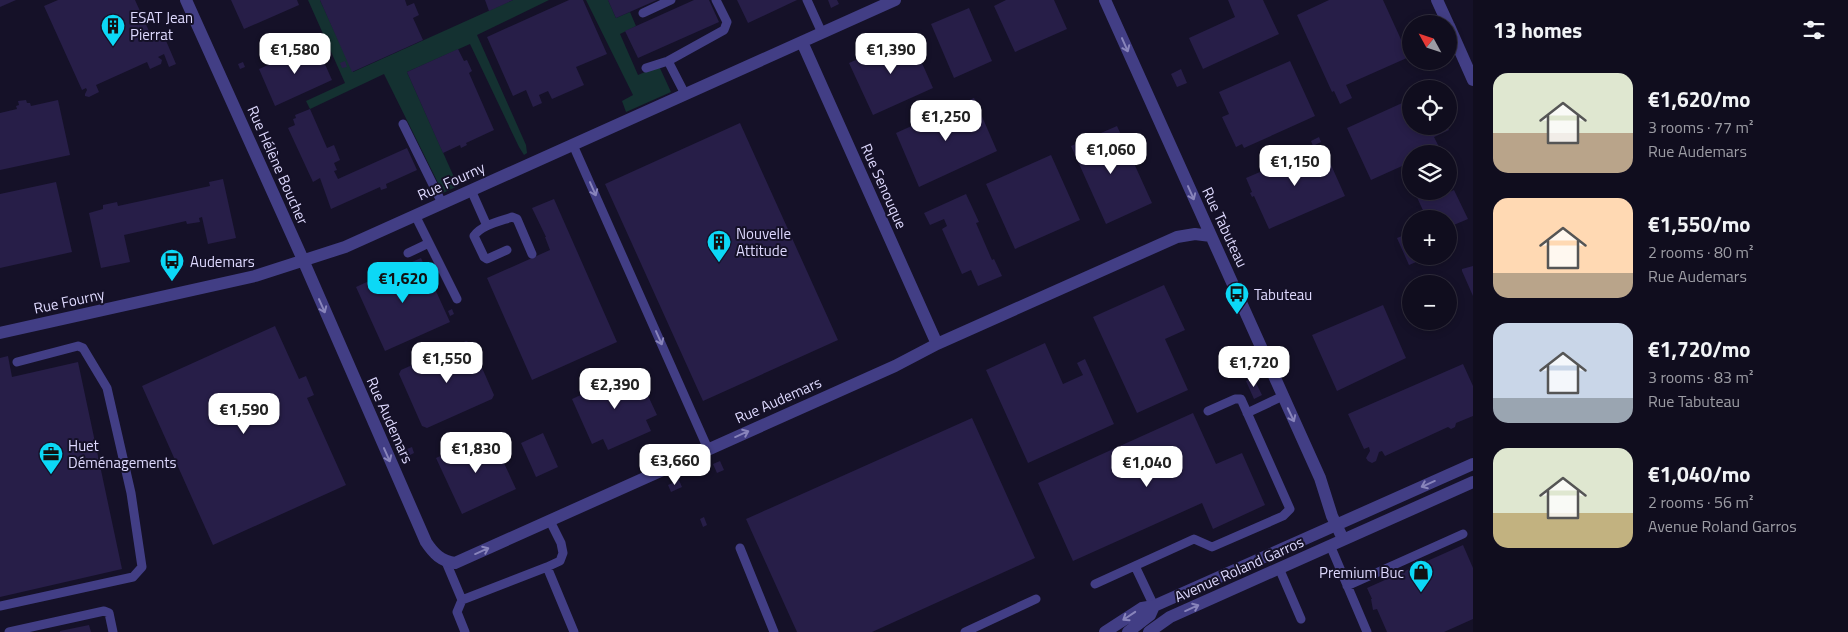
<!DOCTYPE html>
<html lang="en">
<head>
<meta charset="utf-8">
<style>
	:root { --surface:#100d1e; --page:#191627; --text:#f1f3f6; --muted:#9c9ca4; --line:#302d3c; --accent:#0cd8f6 }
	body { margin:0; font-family:"Titillium Web",sans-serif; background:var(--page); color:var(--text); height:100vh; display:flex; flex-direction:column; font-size:19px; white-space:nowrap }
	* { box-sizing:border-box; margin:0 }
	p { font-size:16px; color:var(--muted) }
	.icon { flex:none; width:28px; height:28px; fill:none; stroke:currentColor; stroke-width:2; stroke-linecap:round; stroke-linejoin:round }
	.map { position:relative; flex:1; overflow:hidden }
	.side { display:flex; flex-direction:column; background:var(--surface); width:375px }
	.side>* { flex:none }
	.needle { width:32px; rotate:310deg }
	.tools { position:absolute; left:1402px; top:15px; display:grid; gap:10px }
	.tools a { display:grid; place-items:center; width:55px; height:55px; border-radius:50%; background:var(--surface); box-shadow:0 2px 8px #0003,0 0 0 1px var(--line); font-size:25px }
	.price { position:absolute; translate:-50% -42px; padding:0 11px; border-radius:10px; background:#fff; color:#222; font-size:16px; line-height:32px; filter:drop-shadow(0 1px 2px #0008) }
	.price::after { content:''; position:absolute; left:50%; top:30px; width:15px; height:11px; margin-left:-8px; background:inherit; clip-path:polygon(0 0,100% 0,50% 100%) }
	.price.selected { background:var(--accent); color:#111 }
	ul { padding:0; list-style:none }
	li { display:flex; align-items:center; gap:15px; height:125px; padding:0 20px }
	li span { display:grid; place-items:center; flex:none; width:140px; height:100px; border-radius:15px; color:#555 }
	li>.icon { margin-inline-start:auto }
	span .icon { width:60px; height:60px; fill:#fffc; stroke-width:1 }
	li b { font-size:21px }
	h2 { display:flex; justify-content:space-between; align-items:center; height:60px; padding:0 20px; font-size:21px }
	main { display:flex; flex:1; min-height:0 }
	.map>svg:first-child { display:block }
</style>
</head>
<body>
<main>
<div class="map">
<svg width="1473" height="632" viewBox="0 0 1473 632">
	<rect width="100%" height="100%" fill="#151128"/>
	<path fill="#143131" d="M308 0H320L353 72 513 0H549L477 35 526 145 527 153 524 155 519 147 470 44 407 72 458 186 443 193 384 74 310 109 306 101 345 83Z
		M586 0H608L616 18 630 12 636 26 620 34 638 75 659 66 671 92 626 112 622 101 633 95Z"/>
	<path fill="#271e48" d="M0 0H16L0 7Z
		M58 0H135L153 40 164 36 176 64 169 67 164 54 158 57 162 60 161 64 150 69 147 62 96 85 99 92 89 97 85 96V94L87 90 86 88 82 90 44 6Z
		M231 0H297L299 5 244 29Z
		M320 0H405L407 6 414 3 419 15 413 18 423 40 352 72Z
		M485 0H513L489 11Z
		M569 0H583L607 54 576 67 584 85 552 99 548 91 539 95 542 103 533 107 526 90 513 96 487 37Z
		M608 0H657L616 18Z
		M694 0H709L719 22 638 58 625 31Z
		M737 0H797L748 23Z
		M828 0H837L839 4 831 8Z
		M1006 0H1054L1067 29 1015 52 994 6Z
		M1228 0H1263L1279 34 1203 69 1189 38 1235 17Z
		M1329 0H1383L1409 57 1346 85 1352 98 1340 104 1334 91 1332 92 1297 15Z
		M969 8 992 61 954 78 931 24Z
		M910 36 933 88 873 115 849 63Z
		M316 44 332 80 275 106 259 69Z
		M458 49 464 61 467 60 472 71 469 73 494 130 466 143 467 145 461 148 460 145 443 153 407 72Z
		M345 61 347 67 342 68 340 63Z
		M1290 61 1315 116 1244 148 1242 144 1236 147 1222 117 1229 114 1219 92Z
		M243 62 245 67 240 69 238 64Z
		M1181 69 1187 83 1177 87 1171 74Z
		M974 98 997 151 919 187 896 133Z
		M1411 99V126H1447L1449 130 1434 137 1440 149 1429 154H1411V162L1371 180 1347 128Z
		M26 100 27 103H30L31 106 58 100 70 155 0 170V113L17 109 16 106 19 105 18 101Z
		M310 109 327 148 334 145 340 160 334 163 337 170 334 171 338 179 407 148 417 170 386 184 387 188 381 190 380 187 331 209 320 178 313 182 288 128 295 125 293 119 296 118 295 115Z
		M740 123 838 340 703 401 605 184Z
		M1117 126 1152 203 1106 224 1071 146Z
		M1319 137 1321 142 1313 146 1311 141Z
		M1322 145 1345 196 1269 229 1254 196 1252 197 1250 193 1252 192 1246 178Z
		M1051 155 1080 220 1015 249 986 184Z
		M223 179 236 238 208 244 202 217 199 218 200 222 187 224 186 221 124 235 130 262 101 268 89 213 103 209V205L117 202 118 206 210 186 209 182Z
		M56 182 72 252 0 268V194Z
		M1454 190 1468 219 1449 227V219H1427L1415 193 1441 191 1443 195Z
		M966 194 979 222 976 223 992 260 994 259 1002 276 978 286 971 270 962 274 942 229 947 226 944 219 930 225 924 213Z
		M554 199 617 342 532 380 487 278 550 250 545 237H546L532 208Z
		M1407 234 1411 245V256H1419L1421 260 1409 265 1397 238Z
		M421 258 450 322 385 351 356 287 369 281 368 278 374 275 376 278Z
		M1473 266V296L1462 271V269Z
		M1164 285 1185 330 1165 339 1188 390 1137 413 1093 317Z
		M1383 305 1406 358 1337 391 1312 335Z
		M452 309 454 314 450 316 448 311Z
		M275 326 299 379 306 376 314 395 307 398 346 485 213 545 142 386Z
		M466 341 471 343 494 395 492 399 427 428 422 426 407 392 399 374 401 370Z
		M1045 343 1063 384 1083 375 1077 363 1085 359 1114 424 1028 463 986 370Z
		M8 356 12 377 78 362 122 569 0 597V358Z
		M1463 364 1473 386V416L1456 423 1455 427 1451 429 1448 427 1385 456 1382 451 1379 452 1376 461 1372 463 1368 461 1366 458 1370 451 1369 447 1364 449 1348 414Z
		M636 370 657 415 646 420 651 431 608 450 603 439 592 444 572 399 583 394 580 388 612 374 615 380Z
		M1253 377 1262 395 1254 399 1246 381Z
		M1193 413 1216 464 1242 453 1265 505 1213 529 1202 503 1073 561 1038 483Z
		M972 418 1035 558 872 632H797L746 519Z
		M490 433 516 489 462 514 436 458Z
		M543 433 558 467 536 477 521 443Z
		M412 447 414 453 410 455 407 449Z
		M720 461 724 470 717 473 713 464Z
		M679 480 682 487 671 492 668 485Z
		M704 517 707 525 703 527 700 519Z
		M1463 545 1473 568V619L1444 632H1387L1377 609 1373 610 1371 599H1372L1367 588Z
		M89 625 91 632H60V631Z"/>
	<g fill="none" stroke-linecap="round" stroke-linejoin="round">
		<path stroke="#423e85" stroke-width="9" d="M807 0 822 33
			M643 13 671 0
			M668 61 685 94
			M646 68 668 61 724 30 727 22 716 0
			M403 124 442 203
			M573 145 708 449
			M471 190 487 226
			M415 215 457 299
			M507 250 487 259 484 257 474 236C481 225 501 221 512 217L517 219 532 254
			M408 253 429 243
			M1247 413 1283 396
			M550 521 561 543 563 553 560 561 547 567 574 632
			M1330 545 1367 632
			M740 548 774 632
			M446 562 462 600 457 612 465 632
			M1135 566 1154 606
			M1279 568 1301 619
			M1095 584 1194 539 1212 547 1283 516 1290 509 1241 399H1235L1208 411
			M1347 586 1463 534
			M462 600 547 567
			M0 606 133 577 142 567 131 493 107 388 83 348 78 346 17 362
			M9 632 104 611 109 613 113 632
			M965 632 1036 599"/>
		<path stroke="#423e85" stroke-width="12" d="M186 0 300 253 426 542C434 554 441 561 455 563L895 366 937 344 1177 237 1195 234 1211 236
			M1105 0 1320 478 1332 516 1343 539
			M1437 0 1448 24
			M1449 26 1473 80
			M802 42 937 344
			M0 333 255 276 345 247 895 0
			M1105 632 1142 608 1154 606 1473 464
			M1128 632 1150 615 1154 606
			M1149 632 1170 617 1473 482"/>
	</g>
	<defs><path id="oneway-shaft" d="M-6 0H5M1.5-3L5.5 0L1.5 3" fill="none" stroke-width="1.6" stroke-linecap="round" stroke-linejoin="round" transform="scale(1.25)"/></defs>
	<g stroke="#8884bb">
		<use href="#oneway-shaft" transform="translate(1125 45) rotate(66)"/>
		<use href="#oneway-shaft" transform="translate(593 189) rotate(66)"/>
		<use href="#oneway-shaft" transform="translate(1191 193) rotate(66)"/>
		<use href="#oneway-shaft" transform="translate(322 306) rotate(66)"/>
		<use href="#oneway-shaft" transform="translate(659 338) rotate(66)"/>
		<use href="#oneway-shaft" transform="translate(1291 415) rotate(65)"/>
		<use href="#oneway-shaft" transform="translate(742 434) rotate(-24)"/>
		<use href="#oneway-shaft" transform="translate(387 455) rotate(66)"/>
		<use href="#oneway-shaft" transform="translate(1428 484) rotate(156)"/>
		<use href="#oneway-shaft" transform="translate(482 551) rotate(-24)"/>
		<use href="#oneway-shaft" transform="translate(1192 608) rotate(-24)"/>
		<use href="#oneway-shaft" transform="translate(1129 616) rotate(146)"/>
	</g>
	<defs>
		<symbol id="building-pin" viewBox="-11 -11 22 30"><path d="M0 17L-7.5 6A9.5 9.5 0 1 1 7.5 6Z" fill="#0cd8f6" stroke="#151128"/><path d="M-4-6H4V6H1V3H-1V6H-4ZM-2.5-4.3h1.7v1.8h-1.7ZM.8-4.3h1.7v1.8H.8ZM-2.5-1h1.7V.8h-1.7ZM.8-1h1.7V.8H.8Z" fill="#111"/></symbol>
		<symbol id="bus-pin" viewBox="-11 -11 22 30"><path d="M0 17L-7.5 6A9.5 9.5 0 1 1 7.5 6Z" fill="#0cd8f6" stroke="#151128"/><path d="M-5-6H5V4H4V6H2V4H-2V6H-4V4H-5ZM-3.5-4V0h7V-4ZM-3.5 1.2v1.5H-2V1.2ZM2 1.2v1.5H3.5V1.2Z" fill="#111"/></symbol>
		<symbol id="office-pin" viewBox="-11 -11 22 30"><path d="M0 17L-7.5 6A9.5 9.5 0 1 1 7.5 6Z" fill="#0cd8f6" stroke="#151128"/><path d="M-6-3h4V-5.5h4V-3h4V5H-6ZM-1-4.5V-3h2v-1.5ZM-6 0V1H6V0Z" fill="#111"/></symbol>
		<symbol id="shop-pin" viewBox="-11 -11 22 30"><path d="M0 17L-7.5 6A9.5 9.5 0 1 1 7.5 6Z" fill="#0cd8f6" stroke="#151128"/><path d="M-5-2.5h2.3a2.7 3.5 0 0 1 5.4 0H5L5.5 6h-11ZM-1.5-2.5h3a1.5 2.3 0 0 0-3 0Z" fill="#111"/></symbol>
	</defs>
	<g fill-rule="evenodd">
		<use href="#building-pin" x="99" y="12" width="28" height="38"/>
		<use href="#building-pin" x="705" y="228" width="28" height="38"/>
		<use href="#bus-pin" x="158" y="247" width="28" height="38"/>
		<use href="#bus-pin" x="1223" y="280" width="28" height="38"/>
		<use href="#office-pin" x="37" y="440" width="28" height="38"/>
		<use href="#shop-pin" x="1407" y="558" width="28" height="38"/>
	</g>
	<g text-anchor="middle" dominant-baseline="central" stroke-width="4" stroke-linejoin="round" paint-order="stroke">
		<g font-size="15" fill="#ded9fe" stroke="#151128" text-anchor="start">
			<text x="130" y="17">ESAT Jean<tspan x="130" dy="17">Pierrat</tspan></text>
			<text x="736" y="233">Nouvelle<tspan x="736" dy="17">Attitude</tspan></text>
			<text x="190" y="261">Audemars</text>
			<text x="1254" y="294">Tabuteau</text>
			<text x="68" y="445">Huet<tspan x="68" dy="17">Déménagements</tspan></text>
			<text x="1404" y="572" text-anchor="end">Premium Buc</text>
		</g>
		<g font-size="15" fill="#ded9fe" stroke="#151128">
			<text transform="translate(278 165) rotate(66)">Rue Hélène Boucher</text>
			<text transform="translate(451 181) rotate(-24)">Rue Fourny</text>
			<text transform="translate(884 186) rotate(66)">Rue Senouque</text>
			<text transform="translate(1225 227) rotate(65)">Rue Tabuteau</text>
			<text transform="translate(69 301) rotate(-12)">Rue Fourny</text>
			<text transform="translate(778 400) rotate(-24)">Rue Audemars</text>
			<text transform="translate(390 420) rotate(66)">Rue Audemars</text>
			<text transform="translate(1239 569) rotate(-24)">Avenue Roland Garros</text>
		</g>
	</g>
</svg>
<div class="tools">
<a><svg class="needle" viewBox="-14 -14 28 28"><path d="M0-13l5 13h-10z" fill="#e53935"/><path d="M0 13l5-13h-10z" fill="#9c9ca4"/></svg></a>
<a><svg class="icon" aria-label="locate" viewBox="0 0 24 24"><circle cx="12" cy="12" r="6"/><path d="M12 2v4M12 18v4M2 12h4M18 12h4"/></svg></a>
<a><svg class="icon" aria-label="layers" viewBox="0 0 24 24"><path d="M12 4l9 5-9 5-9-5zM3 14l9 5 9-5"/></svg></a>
<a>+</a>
<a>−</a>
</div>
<b class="price" style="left:295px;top:75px">€1,580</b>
<b class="price" style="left:891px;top:75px">€1,390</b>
<b class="price" style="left:946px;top:142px">€1,250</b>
<b class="price" style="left:1111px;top:175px">€1,060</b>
<b class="price" style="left:1295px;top:187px">€1,150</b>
<b class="price selected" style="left:403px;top:304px">€1,620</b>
<b class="price" style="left:447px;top:384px">€1,550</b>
<b class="price" style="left:1254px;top:388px">€1,720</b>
<b class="price" style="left:615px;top:410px">€2,390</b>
<b class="price" style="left:244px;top:435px">€1,590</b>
<b class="price" style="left:476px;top:474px">€1,830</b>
<b class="price" style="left:675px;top:486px">€3,660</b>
<b class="price" style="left:1147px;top:488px">€1,040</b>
</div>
<section class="side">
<h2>13 homes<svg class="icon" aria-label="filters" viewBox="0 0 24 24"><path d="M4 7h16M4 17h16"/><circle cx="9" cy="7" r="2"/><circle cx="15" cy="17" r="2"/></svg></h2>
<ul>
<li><span style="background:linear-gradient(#dfe7d0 60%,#b9a48a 0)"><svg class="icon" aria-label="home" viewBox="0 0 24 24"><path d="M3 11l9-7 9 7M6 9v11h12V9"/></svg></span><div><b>€1,620/mo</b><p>3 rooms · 77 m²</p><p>Rue Audemars</p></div></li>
<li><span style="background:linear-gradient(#ffd9b3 75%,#b9a48a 0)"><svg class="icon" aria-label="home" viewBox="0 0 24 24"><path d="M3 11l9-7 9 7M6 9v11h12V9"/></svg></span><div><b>€1,550/mo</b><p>2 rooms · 80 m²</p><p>Rue Audemars</p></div></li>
<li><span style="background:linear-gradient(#c9d6e8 75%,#9aa5b1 0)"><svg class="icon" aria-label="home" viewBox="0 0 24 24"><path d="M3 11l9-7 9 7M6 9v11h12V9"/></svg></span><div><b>€1,720/mo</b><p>3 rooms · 83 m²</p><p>Rue Tabuteau</p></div></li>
<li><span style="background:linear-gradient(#dfe7d0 65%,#c2b280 0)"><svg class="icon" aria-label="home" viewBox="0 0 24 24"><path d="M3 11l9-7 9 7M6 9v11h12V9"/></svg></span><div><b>€1,040/mo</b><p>2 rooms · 56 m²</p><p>Avenue Roland Garros</p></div></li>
</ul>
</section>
</main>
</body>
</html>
